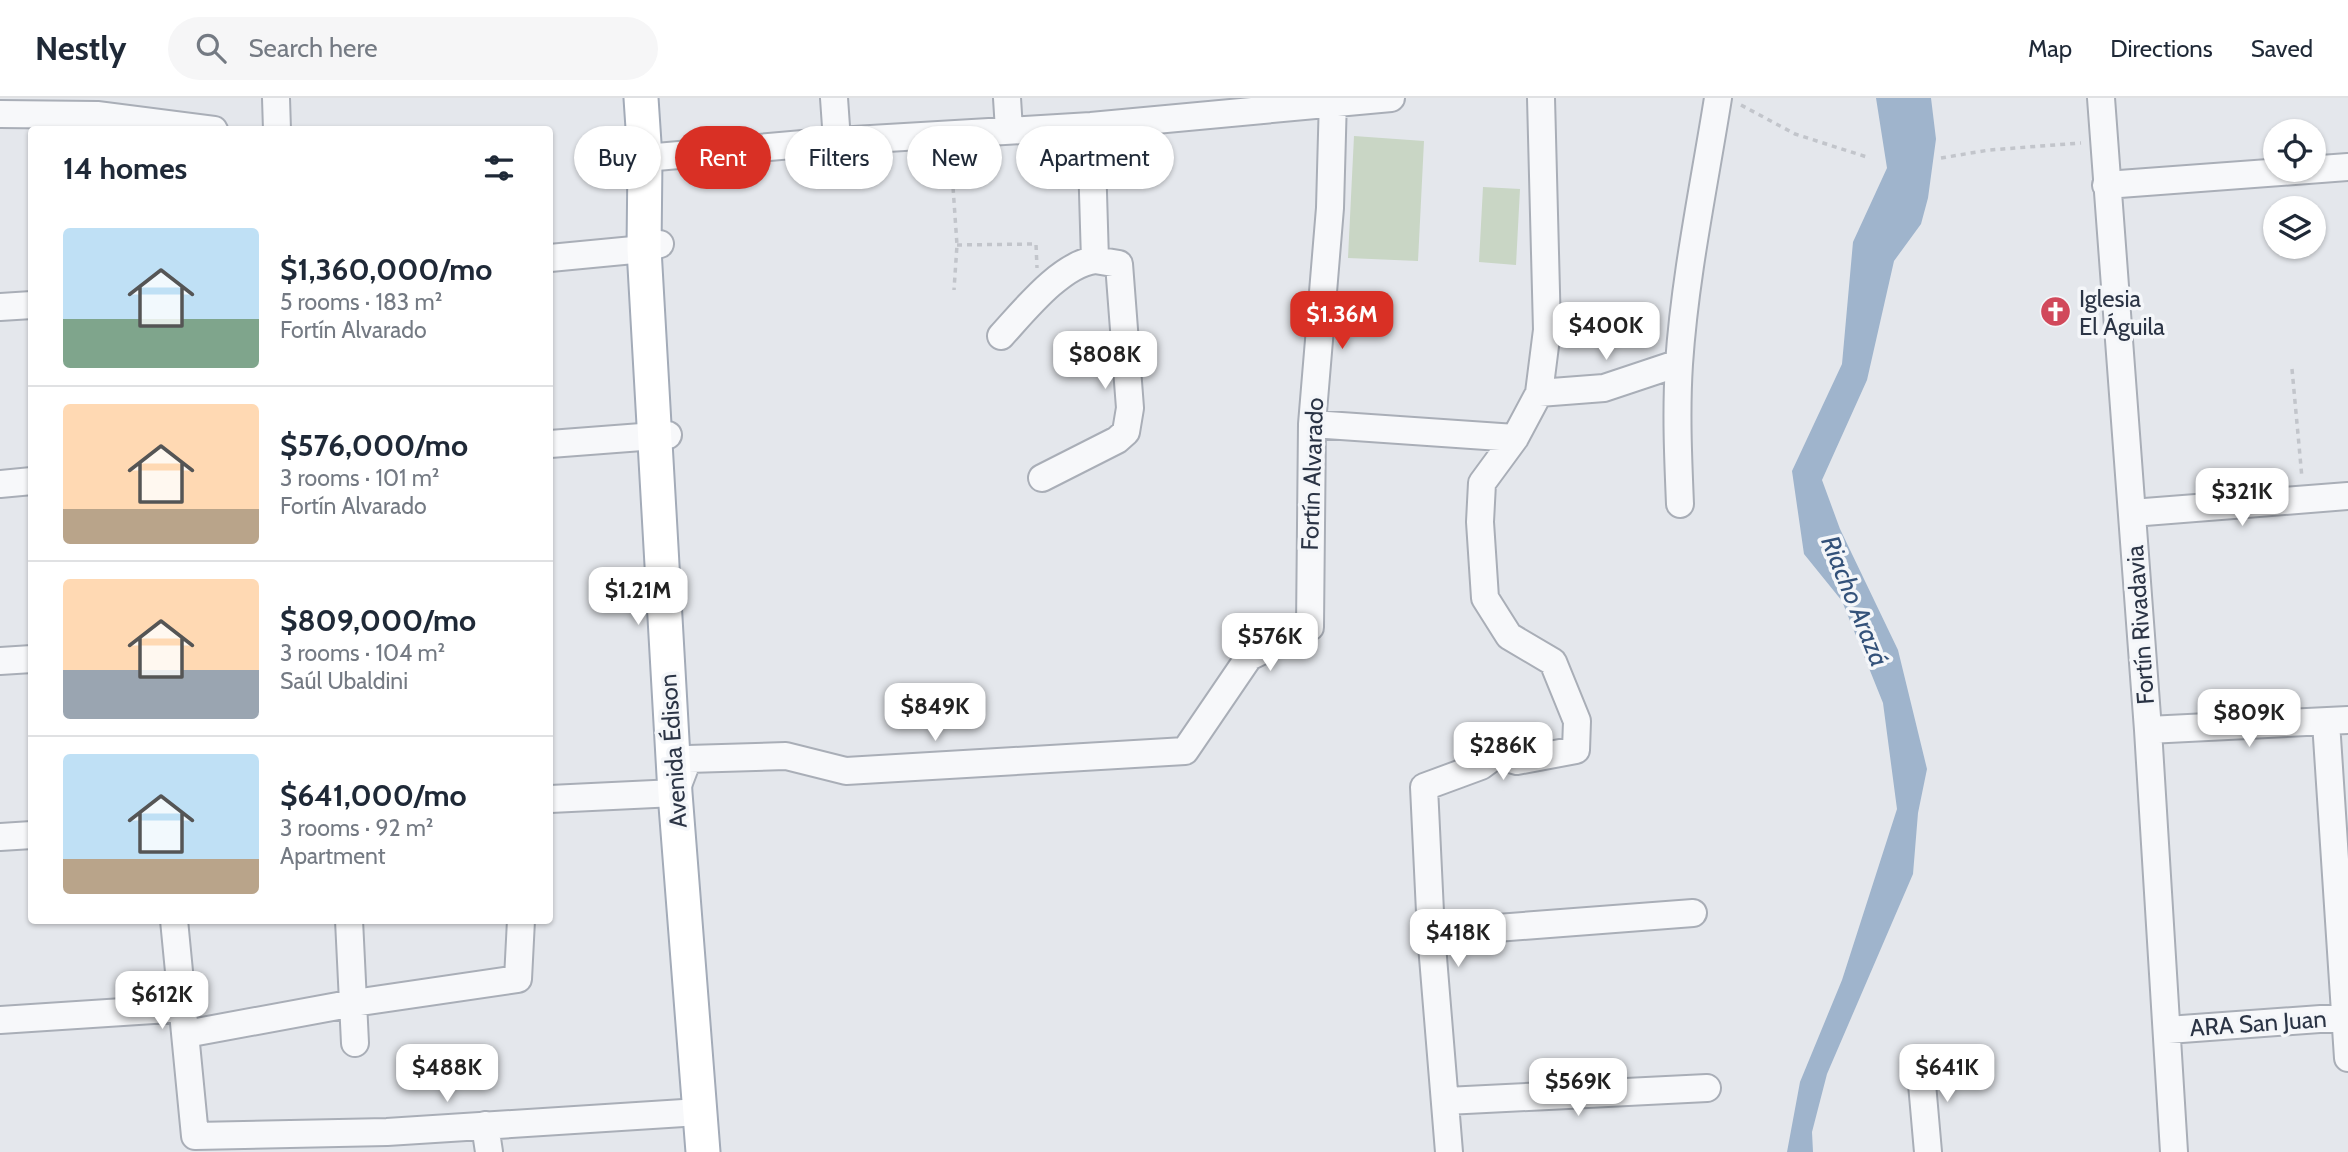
<!DOCTYPE html>
<html lang="en">
<head>
<meta charset="utf-8">
<style>
	:root { --surface:#fff; --page:#f6f6f7; --text:#1f2937; --muted:#747a83; --line:#e0e1e3; --accent:#d93025 }
	body { margin:0; font-family:Cabin,sans-serif; background:var(--page); color:var(--text); height:100vh; display:flex; flex-direction:column; font-size:26px; white-space:nowrap }
	* { box-sizing:border-box; margin:0 }
	p { font-size:23px; color:var(--muted) }
	.icon { flex:none; width:38px; height:38px; fill:none; stroke:currentColor; stroke-width:2; stroke-linecap:round; stroke-linejoin:round }
	.map { position:relative; flex:1; overflow:hidden }
	.side { position:absolute; left:28px; top:28px; width:525px; height:798px; display:flex; flex-direction:column; background:var(--surface); border-radius:7px; box-shadow:0 2px 5px #0004 }
	.side>* { flex:none }
	.guide { position:absolute; left:574px; top:28px; width:665px; height:63px; display:flex; gap:14px }
	.buttons { position:absolute; left:2263px; top:21px; display:grid; gap:14px }
	.buttons a { display:grid; place-items:center; width:63px; height:63px; border-radius:50%; background:var(--surface); box-shadow:0 2px 5px #0004; font-size:35px }
	.price { position:absolute; translate:-50% -60px; padding:0 16px; border-radius:14px; background:#fff; color:#222; font-size:23px; line-height:46px; filter:drop-shadow(0 2px 4px #0008) }
	.price::after { content:''; position:absolute; left:50%; top:42px; width:21px; height:16px; margin-left:-10px; background:inherit; clip-path:polygon(0 0,100% 0,50% 100%) }
	.price.active { background:var(--accent); color:#fff }
	ul { padding:0; list-style:none }
	li { display:flex; align-items:center; gap:21px; height:175px; padding:0 35px }
	li+li { border-top:2px solid var(--line) }
	li span { display:grid; place-items:center; flex:none; width:196px; height:140px; border-radius:7px; color:#555 }
	li>.icon { margin-inline-start:auto }
	span .icon { width:84px; height:84px; fill:#fffc; stroke-width:1 }
	li b { font-size:30px }
	h2 { display:flex; justify-content:space-between; align-items:center; height:84px; padding:0 35px; font-size:30px }
	.chip { padding:0 24px; border-radius:32px; background:var(--surface); box-shadow:0 2px 5px #0004; font-size:24px; line-height:63px }
	.chip.active { background:var(--accent); color:#fff }
	header { display:flex; align-items:center; gap:42px; box-sizing:border-box; height:98px; padding:0 35px; background:var(--surface); border-bottom:2px solid var(--line) }
	header strong { font-size:33px }
	nav { display:flex; gap:38px; margin-inline-start:auto; font-size:24px }
	.search { width:490px; height:63px; background:var(--page); display:flex; align-items:center; gap:18px; box-sizing:border-box; padding:0 24px; border-radius:38px; color:var(--muted); font-size:26px }
	.map>svg:first-child { display:block }
</style>
</head>
<body>
<header>
<strong>Nestly</strong>
<div class="search"><svg class="icon" aria-label="search" viewBox="0 0 24 24"><circle cx="10" cy="10" r="6"/><path d="M15 15l6 6"/></svg>Search here</div>
<nav><a>Map</a><a>Directions</a><a>Saved</a></nav>
</header>
<div class="map">
<svg width="2348" height="1054" viewBox="0 0 2348 1054">
	<rect width="100%" height="100%" fill="#e4e7ec"/>
	<path fill="#c9d6c5" d="M1354 38 1424 43 1418 163 1348 160Z
		M1483 89 1520 91 1516 167 1479 164Z"/>
	<path fill="#9fb4cc" d="M1876 0H1931L1936 41 1928 100 1921 126 1894 163 1867 282 1822 382 1840 431 1898 552 1927 671 1918 715 1913 776 1827 976 1812 1034 1813 1054H1787L1800 984 1842 882 1897 711 1883 605 1842 503 1804 456 1792 373 1842 266 1853 144 1887 70Z"/>
	<g fill="none" stroke-linecap="round" stroke-linejoin="round">
		<defs>
			<path id="minor" d="M276 0 277 32
				M834 0 837 43
				M1007 0 1009 32
				M2101 0 2148 632 2174 1054
				M0 16 97 17 214 32
				M645 60 837 43 1091 28 1391 0
				M2106 87 2348 69
				M550 160 644 151 660 146
				M0 209 32 207
				M1001 238C1024 213 1061 166 1095 162L1091 28
				M1539 295 1604 290 1679 265
				M1312 326 1515 340
				M550 346 668 337
				M1042 380 1117 342 1126 334 1130 310 1119 166 1095 162
				M0 386 32 383
				M1680 406C1678 359 1676 313 1679 266 1685 177 1704 88 1718 0
				M2132 415 2348 398
				M0 563 32 561
				M2326 624 2348 960
				M2148 632 2348 622
				M550 701 675 695 688 661 786 658 846 673 1185 653 1249 559 1310 529 1312 326 1330 110 1333 0
				M0 739 32 737
				M174 822 195 1038 387 1034 699 1014
				M349 822 355 945
				M1431 835 1693 815
				M0 922 184 910
				M2168 932 2348 919
				M186 936 354 905 518 881 521 822
				M1920 963 1928 1054
				M1446 1003 1707 990
				M485 1027 489 1054
				M1449 1054 1431 835 1424 689 1481 668 1496 657 1517 663 1576 652 1577 623 1553 564 1509 538 1485 500 1480 424 1482 385 1515 340 1539 295 1547 232 1541 0"/>
			<path id="major" d="M641 0 645 60 644 151 675 695 703 1054"/>
		</defs>
		<use href="#minor" stroke="#a9aeb7" stroke-width="30"/>
		<use href="#major" stroke="#a3abb8" stroke-width="37"/>
		<path stroke="#c2c5cb" stroke-width="3.5" stroke-dasharray="5 5" stroke-linecap="butt" d="M1741 7 1795 36 1870 60
			M951 60 957 147 954 192
			M1941 60 1989 52 2081 45
			M957 147 1036 146 1037 170
			M2292 271 2302 380"/>
		<use href="#minor" stroke="#f7f8fa" stroke-width="26"/>
		<use href="#major" stroke="#fff" stroke-width="33"/>
	</g>
	<defs>
		<symbol id="church-disc" viewBox="-11 -11 22 22"><circle r="9.5" fill="#d1495b" stroke="#f4f6f9"/><path d="M-1.2-6h2.4v3.5h3.3v2.4h-3.3V6h-2.4V-.1h-3.3v-2.4h3.3Z" fill="#fff"/></symbol>
	</defs>
	<g fill-rule="evenodd">
		<use href="#church-disc" x="2038" y="196" width="35" height="35"/>
	</g>
	<g text-anchor="middle" dominant-baseline="central" stroke-width="7" stroke-linejoin="round" paint-order="stroke">
		<g font-size="24" fill="#2b3445" stroke="#f4f6f9" text-anchor="start">
			<text x="2079" y="200">Iglesia<tspan x="2079" dy="28">El Águila</tspan></text>
		</g>
		<g font-size="24" fill="#2b3445" stroke="#f4f6f9">
			<text transform="translate(1312 376) rotate(-88)">Fortín Alvarado</text>
			<text transform="translate(2140 527) rotate(-94)">Fortín Rivadavia</text>
			<text transform="translate(673 653) rotate(-94)">Avenida Édison</text>
			<text transform="translate(2258 925) rotate(-4)">ARA San Juan</text>
		</g>
		<g font-size="26" font-style="italic" fill="#34527a" stroke="#f4f6f9">
			<text transform="translate(1855 503) rotate(68)">Riacho Arazá</text>
		</g>
	</g>
</svg>
<div class="buttons">
<a><svg class="icon" aria-label="locate" viewBox="0 0 24 24"><circle cx="12" cy="12" r="6"/><path d="M12 2v4M12 18v4M2 12h4M18 12h4"/></svg></a>
<a><svg class="icon" aria-label="layers" viewBox="0 0 24 24"><path d="M12 4l9 5-9 5-9-5zM3 14l9 5 9-5"/></svg></a>
</div>
<b class="price active" style="left:1342px;top:253px">$1.36M</b>
<b class="price" style="left:1606px;top:264px">$400K</b>
<b class="price" style="left:1105px;top:293px">$808K</b>
<b class="price" style="left:2242px;top:430px">$321K</b>
<b class="price" style="left:638px;top:529px">$1.21M</b>
<b class="price" style="left:1270px;top:575px">$576K</b>
<b class="price" style="left:935px;top:645px">$849K</b>
<b class="price" style="left:2249px;top:651px">$809K</b>
<b class="price" style="left:1503px;top:684px">$286K</b>
<b class="price" style="left:1458px;top:871px">$418K</b>
<b class="price" style="left:162px;top:933px">$612K</b>
<b class="price" style="left:447px;top:1006px">$488K</b>
<b class="price" style="left:1947px;top:1006px">$641K</b>
<b class="price" style="left:1578px;top:1020px">$569K</b>
<div class="guide">
<a class="chip">Buy</a>
<a class="chip active">Rent</a>
<a class="chip">Filters</a>
<a class="chip">New</a>
<a class="chip">Apartment</a>
</div>
<section class="side">
<h2>14 homes<svg class="icon" aria-label="filters" viewBox="0 0 24 24"><path d="M4 7h16M4 17h16"/><circle cx="9" cy="7" r="2"/><circle cx="15" cy="17" r="2"/></svg></h2>
<ul>
<li><span style="background:linear-gradient(#bfe0f5 65%,#7fa58c 0)"><svg class="icon" aria-label="home" viewBox="0 0 24 24"><path d="M3 11l9-7 9 7M6 9v11h12V9"/></svg></span><div><b>$1,360,000/mo</b><p>5 rooms · 183 m²</p><p>Fortín Alvarado</p></div></li>
<li><span style="background:linear-gradient(#ffd9b3 75%,#b9a48a 0)"><svg class="icon" aria-label="home" viewBox="0 0 24 24"><path d="M3 11l9-7 9 7M6 9v11h12V9"/></svg></span><div><b>$576,000/mo</b><p>3 rooms · 101 m²</p><p>Fortín Alvarado</p></div></li>
<li><span style="background:linear-gradient(#ffd9b3 65%,#9aa5b1 0)"><svg class="icon" aria-label="home" viewBox="0 0 24 24"><path d="M3 11l9-7 9 7M6 9v11h12V9"/></svg></span><div><b>$809,000/mo</b><p>3 rooms · 104 m²</p><p>Saúl Ubaldini</p></div></li>
<li><span style="background:linear-gradient(#bfe0f5 75%,#b9a48a 0)"><svg class="icon" aria-label="home" viewBox="0 0 24 24"><path d="M3 11l9-7 9 7M6 9v11h12V9"/></svg></span><div><b>$641,000/mo</b><p>3 rooms · 92 m²</p><p>Apartment</p></div></li>
</ul>
</section>
</div>
</body>
</html>
